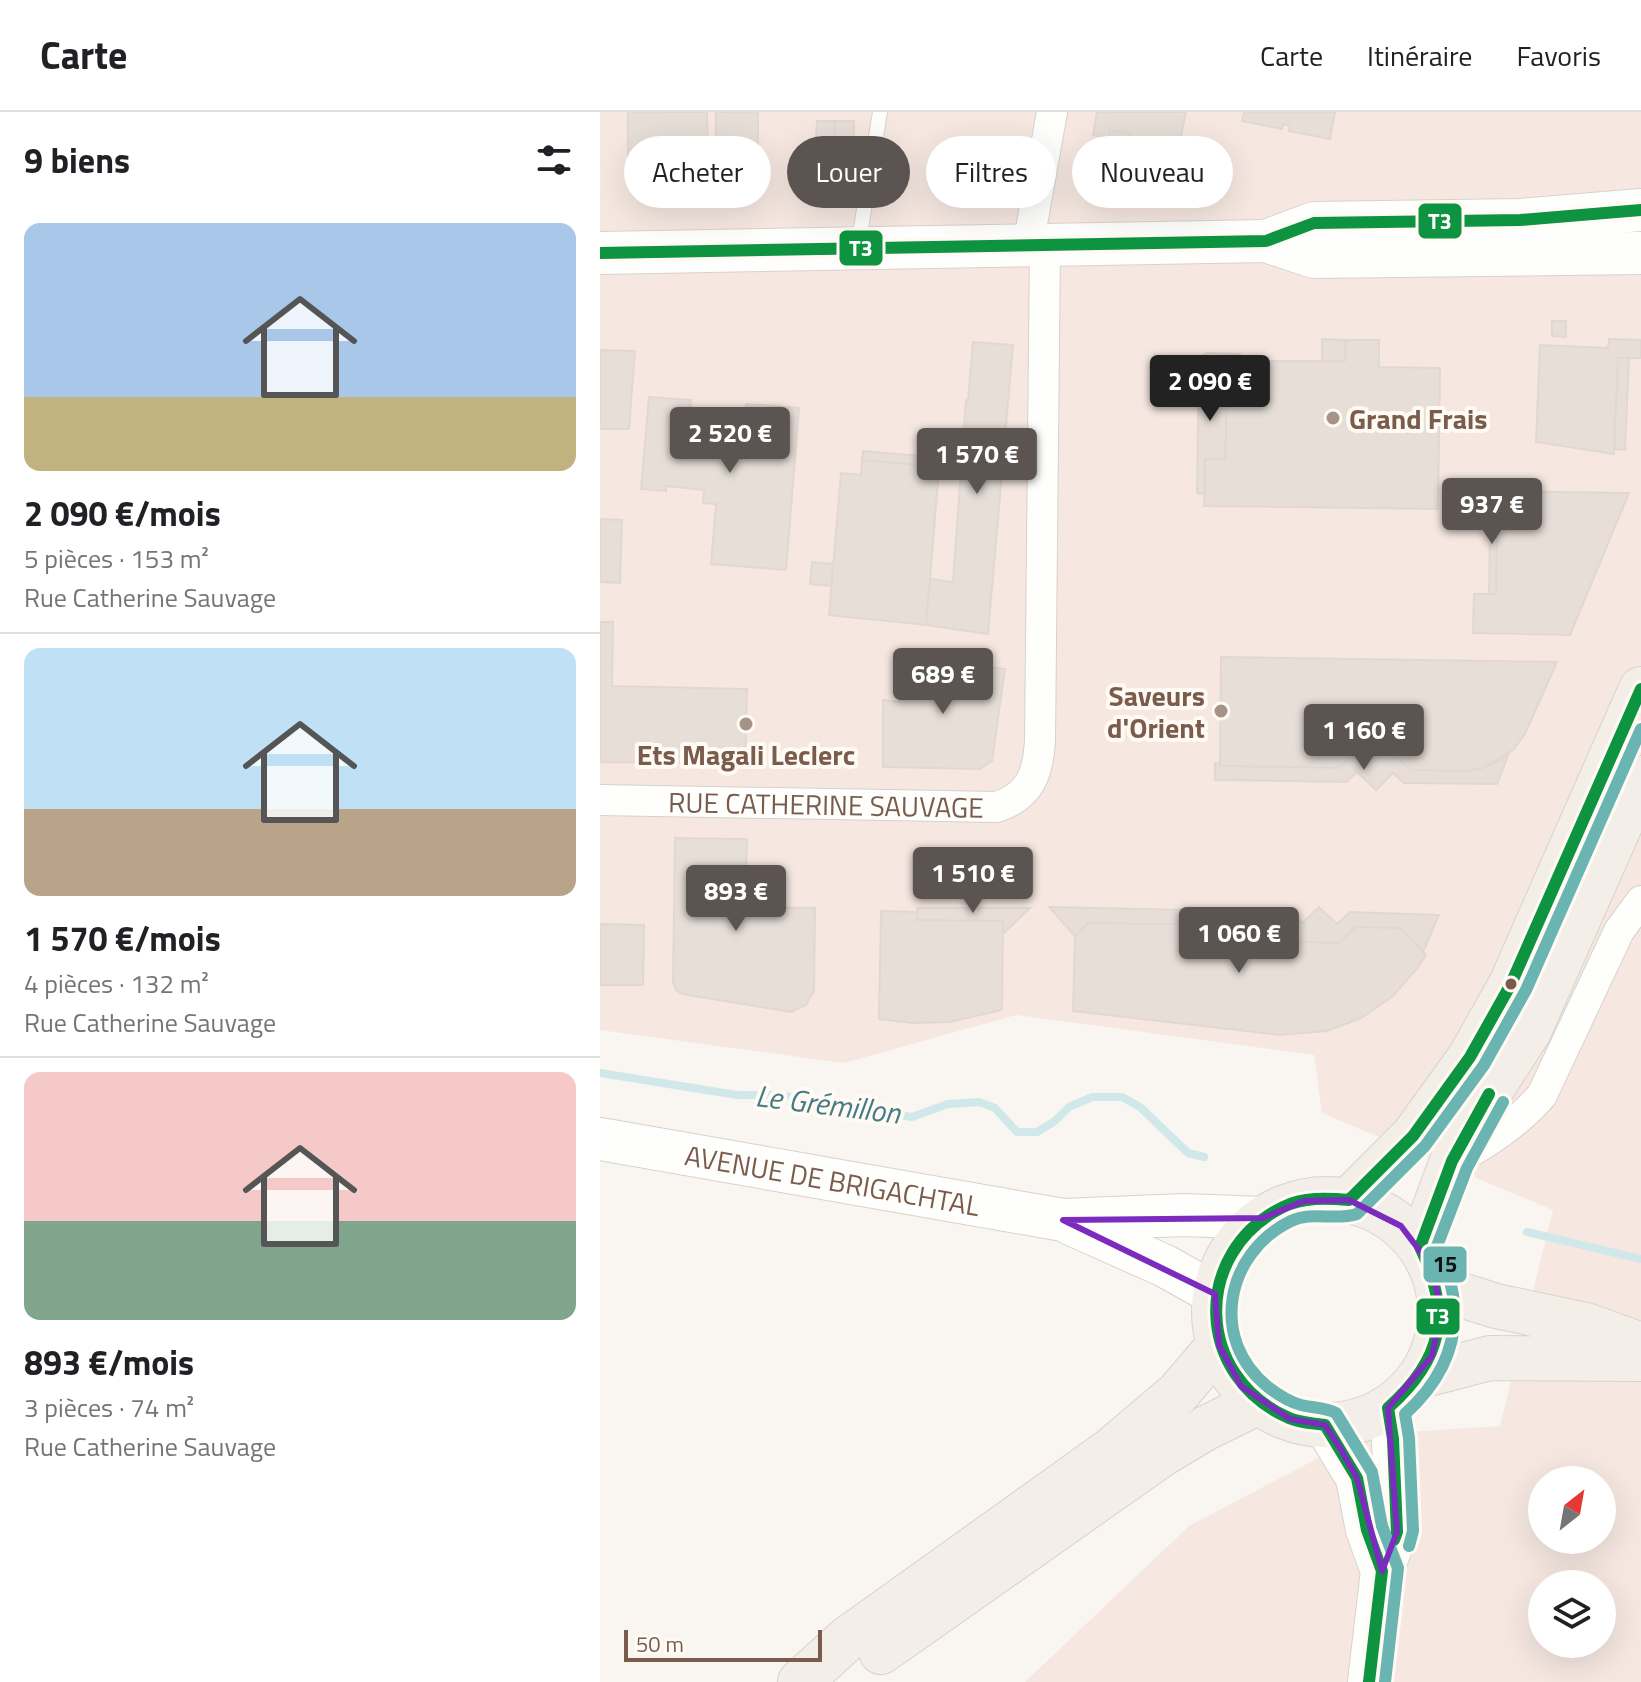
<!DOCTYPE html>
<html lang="fr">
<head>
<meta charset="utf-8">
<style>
	:root { --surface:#fff; --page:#f6f6f6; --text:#202124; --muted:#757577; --line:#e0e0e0; --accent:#5c5450 }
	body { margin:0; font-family:"Titillium Web",sans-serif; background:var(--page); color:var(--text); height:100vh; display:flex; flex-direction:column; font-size:30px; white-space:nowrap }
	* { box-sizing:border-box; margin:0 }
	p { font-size:26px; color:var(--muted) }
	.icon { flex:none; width:44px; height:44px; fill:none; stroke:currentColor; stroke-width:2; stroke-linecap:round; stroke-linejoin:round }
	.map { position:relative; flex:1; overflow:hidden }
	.sheet { display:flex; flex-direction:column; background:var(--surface); width:600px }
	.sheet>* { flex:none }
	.guide { position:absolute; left:24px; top:24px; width:760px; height:72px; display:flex; gap:16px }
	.needle { width:52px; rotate:31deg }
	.controls { position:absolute; left:928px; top:1354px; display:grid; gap:16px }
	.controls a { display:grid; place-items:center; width:88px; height:88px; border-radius:50%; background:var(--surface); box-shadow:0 8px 32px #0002; font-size:40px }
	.scale { position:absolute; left:24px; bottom:20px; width:198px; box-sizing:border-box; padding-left:8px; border:4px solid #7a5c4d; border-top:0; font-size:22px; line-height:28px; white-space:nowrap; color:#7a5c4d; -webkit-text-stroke:6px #fffaf3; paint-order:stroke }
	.price { position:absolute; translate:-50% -68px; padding:0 18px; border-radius:8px; background:var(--accent); color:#fff; font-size:26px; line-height:52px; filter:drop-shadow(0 2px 4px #0008) }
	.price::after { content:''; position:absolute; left:50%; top:48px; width:24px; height:18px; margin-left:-12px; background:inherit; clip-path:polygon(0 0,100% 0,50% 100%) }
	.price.current { background:#222; color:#fff }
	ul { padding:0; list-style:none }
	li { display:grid; align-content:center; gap:16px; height:424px; padding:0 24px }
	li+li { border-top:2px solid var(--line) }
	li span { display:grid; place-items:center; height:248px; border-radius:16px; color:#555 }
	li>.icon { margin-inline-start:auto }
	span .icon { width:144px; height:144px; fill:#fffc; stroke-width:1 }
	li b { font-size:34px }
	h2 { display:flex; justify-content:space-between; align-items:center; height:96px; padding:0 24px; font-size:34px }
	.pill { padding:0 28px; border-radius:36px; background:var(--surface); box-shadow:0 8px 32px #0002; font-size:28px; line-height:72px }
	.pill.current { background:var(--accent); color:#fff }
	header { display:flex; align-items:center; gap:48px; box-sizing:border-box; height:112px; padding:0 40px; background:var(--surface); border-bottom:2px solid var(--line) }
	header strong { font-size:38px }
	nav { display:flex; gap:44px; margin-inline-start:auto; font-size:28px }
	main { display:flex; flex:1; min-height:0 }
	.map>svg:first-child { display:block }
</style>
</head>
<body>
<header>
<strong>Carte</strong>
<nav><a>Carte</a><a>Itinéraire</a><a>Favoris</a></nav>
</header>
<main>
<section class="sheet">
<h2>9 biens<svg class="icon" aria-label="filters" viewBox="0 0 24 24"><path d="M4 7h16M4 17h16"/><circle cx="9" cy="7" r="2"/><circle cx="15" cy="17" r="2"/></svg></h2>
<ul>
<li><span style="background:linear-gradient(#a9c7e8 70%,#c2b280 0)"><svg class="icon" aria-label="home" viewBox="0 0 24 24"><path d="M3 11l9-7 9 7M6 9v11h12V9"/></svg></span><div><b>2 090 €/mois</b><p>5 pièces · 153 m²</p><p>Rue Catherine Sauvage</p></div></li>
<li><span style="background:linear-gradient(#bfe0f5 65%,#b9a48a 0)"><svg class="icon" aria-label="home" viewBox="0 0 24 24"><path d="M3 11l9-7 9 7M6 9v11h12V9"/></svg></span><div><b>1 570 €/mois</b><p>4 pièces · 132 m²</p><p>Rue Catherine Sauvage</p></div></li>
<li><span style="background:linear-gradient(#f6c9c9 60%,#7fa58c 0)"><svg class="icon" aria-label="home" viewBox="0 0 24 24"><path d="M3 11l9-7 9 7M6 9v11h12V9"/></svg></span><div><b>893 €/mois</b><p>3 pièces · 74 m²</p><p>Rue Catherine Sauvage</p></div></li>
</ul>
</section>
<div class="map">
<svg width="1041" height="1570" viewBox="0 0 1041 1570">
	<rect width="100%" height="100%" fill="#f9f5f0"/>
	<path fill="#f6e8e1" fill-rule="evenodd" d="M0 0H1041V1570H425L589 1414 762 1323 900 1314 953 1098 722 1001 714 943 416 903 244 951 0 918ZM942 1368H1002V1428H942ZM942 1472H1002V1532H942Z"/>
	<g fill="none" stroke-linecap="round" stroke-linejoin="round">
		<path stroke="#d0e8ea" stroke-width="8" d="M0 961 137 983H179L312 1005 348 992 379 990 395 996 417 1020H437L455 1009 469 995 492 985H522L540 995 588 1041 604 1045
			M927 1120 1041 1147"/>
	</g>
	<path fill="#e6ded7" stroke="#e2d8d2" stroke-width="2" d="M28 0H107L108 43 28 44Z
		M116 0H158V45L116 46Z
		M497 0H586L578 39 528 30 530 21 520 20 510 18 509 26 493 23Z
		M644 0H735L730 27 689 19 690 14 683 12 682 17 642 9Z
		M217 9H235V26H216Z
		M235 9H254V64H216V26H235Z
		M510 18 530 21 528 30 509 26Z
		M952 209H966V225L952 224Z
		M722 227 746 228 745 249H722Z
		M1009 227 1041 228V246H1018L1014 342 936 330 940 233 1008 236Z
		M746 228H779V255L840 256 838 397 604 394 605 347H625L626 319V293H606L607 249H745Z
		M373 230 413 233 388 522 326 513 330 467 353 470 366 288 368 289Z
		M0 238 35 239 29 317H0Z
		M607 241 640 242V247H613L606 251V293H626V319L625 347H605V382L597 381 599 250 601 244Z
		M1018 246H1029L1025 338 1014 337Z
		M49 285 91 288 90 297 102 310 134 312 146 300V292L199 296 186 458 111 452 116 392 103 391 104 378 66 374V379L41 377Z
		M263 339 333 345 332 354 262 348Z
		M333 345 340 346 326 513 229 503 241 361 261 363 262 348 332 354Z
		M885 379 1029 381 970 523 873 521 874 482H896L897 395H885Z
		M885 395H897L896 482H889L890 421 885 413Z
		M0 407 22 408 20 471 0 470Z
		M212 450 233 452 231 474 210 472Z
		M0 510H13L12 574 147 577 145 652H103L104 636H84V651L0 650Z
		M304 545 405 557 392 649 380 657 283 655V588L299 590Z
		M621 545 957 550 925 622 914 637 900 648 883 656 865 659 811 658 795 642 755 641 740 656 620 654Z
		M755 641 795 642 811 658 865 659 883 656 909 641 897 672 804 671 793 661 776 678 757 660 746 670 615 668V651L620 650V654L740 656Z
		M75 726 147 727 145 795 215 796 214 879 206 893 191 900 82 882 76 878 73 871Z
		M449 795 689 800 702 811 719 795 737 812 750 800 839 803 823 840 800 816 755 815 739 831 699 830 683 814 488 811 475 824Z
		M317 796H430L403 822V809L317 808Z
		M281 799 317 800V808L403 809 402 898 349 910 313 911 279 907Z
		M488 811 683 814 699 830 739 831 755 815 800 816 826 843 816 858 792 885 761 906 727 919 680 923 473 899 475 824Z
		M0 812 44 813 43 873H0Z"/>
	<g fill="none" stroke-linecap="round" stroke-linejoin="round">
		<defs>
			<path id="lane" d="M258 134 280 0"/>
			<g id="street">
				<path d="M428 134 452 0"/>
				<path id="s1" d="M0 688 397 695C430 684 438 662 440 629L445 134"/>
				<path d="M854 1048C885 1033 919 1010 942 983L1019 819 1041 789"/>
			</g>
			<g id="secondary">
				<path d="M666 129 714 111 920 108 1041 98"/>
				<path d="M0 141 666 129 714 145 1041 141"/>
				<path id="s2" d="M0 1027 463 1108 584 1103 663 1106"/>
				<path d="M471 1112 565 1154 615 1182"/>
				<path d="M725 1313 757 1366 767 1418 782 1459"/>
				<path d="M769 1570 782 1459 797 1420 793 1327 788 1296"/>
			</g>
			<path id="primary" d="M614 1200a113 113 0 1 1 226 0a113 113 0 1 1-226 0Z
				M749 1088 813 1024 870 945 911 872 1041 577
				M820 1135 852 1049 875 1003 929 919 1041 666
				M839 1176 896 1194 986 1213 1041 1233
				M821 1264 890 1246 1041 1247
				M281 1540 561 1343 606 1316 659 1290
				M200 1570 247 1527 511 1338 578 1281 619 1233"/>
		</defs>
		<use href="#lane" stroke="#d7d1cb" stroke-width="16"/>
		<use href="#street" stroke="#d7d1cb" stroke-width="32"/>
		<use href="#secondary" stroke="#d9d2cb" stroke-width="44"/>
		<use href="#primary" stroke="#dad1cc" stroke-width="46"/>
		<use href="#lane" stroke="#fefefd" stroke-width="14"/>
		<use href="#street" stroke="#fefefd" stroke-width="30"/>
		<use href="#secondary" stroke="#fefefd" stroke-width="42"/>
		<use href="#primary" stroke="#f3eee8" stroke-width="44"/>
		<defs>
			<path id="bus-1" d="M0 141 666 129 714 111 920 108 1041 98
				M794 1428 797 1420 793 1327 788 1296C843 1247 852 1202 820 1135L852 1049 889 982
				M769 1570 782 1459 767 1418 757 1366 725 1313C713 1311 700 1311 689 1306 595 1265 591 1141 683 1095 703 1085 727 1086 749 1088L813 1024 870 945 911 872 1041 577"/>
			<path id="bus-2" d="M809 1434 813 1419 809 1326 805 1302C858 1254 868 1198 837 1134L867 1056 903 990
				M785 1570 798 1456 782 1414 772 1360 736 1301C725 1295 712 1296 701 1293 690 1290 677 1282 668 1275 609 1228 625 1141 691 1109 712 1099 736 1109 757 1102L825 1034 884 953 926 878 1041 617"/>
		</defs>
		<use href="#bus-1" stroke="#fffaf3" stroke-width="18"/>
		<use href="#bus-2" stroke="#fffaf3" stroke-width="18"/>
		<use href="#bus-1" stroke="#0e9340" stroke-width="12"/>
		<use href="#bus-2" stroke="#6ab4b2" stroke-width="12"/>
	</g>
	<path fill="none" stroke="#7b2cbf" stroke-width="6" stroke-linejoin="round" d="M749 1088 801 1114 832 1155 841 1199 832 1244 788 1296 797 1420 782 1459 757 1366 740 1336 725 1313 690 1307 641 1274 619 1233 615 1182 463 1108 663 1106 704 1089Z"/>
	<g fill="#a69286" stroke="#fffaf3" stroke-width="3">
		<circle cx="733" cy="306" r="8"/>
		<circle cx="621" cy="599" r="8"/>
		<circle cx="146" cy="612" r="8"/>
	</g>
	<circle fill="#7a5c4d" stroke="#fffaf3" stroke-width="3" cx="911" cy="872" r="7"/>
	<g text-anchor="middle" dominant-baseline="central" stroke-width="8" stroke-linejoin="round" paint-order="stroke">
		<g font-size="28" font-weight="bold" fill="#7a5c4d" stroke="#fffaf3" text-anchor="start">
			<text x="749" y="306">Grand Frais</text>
			<text x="605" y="583" text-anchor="end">Saveurs<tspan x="605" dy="32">d'Orient</tspan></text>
			<text x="146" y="642" text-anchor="middle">Ets Magali Leclerc</text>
		</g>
		<g font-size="28" fill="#7a5c4d" stroke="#fffaf3">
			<text stroke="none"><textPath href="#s1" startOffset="226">RUE CATHERINE SAUVAGE</textPath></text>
			<text stroke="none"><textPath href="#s2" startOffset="236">AVENUE DE BRIGACHTAL</textPath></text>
		</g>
		<g font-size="30" font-style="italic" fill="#437c86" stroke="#fffaf3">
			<text transform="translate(228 992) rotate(7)">Le Grémillon</text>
		</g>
	</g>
	<g stroke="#fffaf3" stroke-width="3">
		<rect x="817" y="90" width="46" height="38" rx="8" fill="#0e9340"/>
		<rect x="238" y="117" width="46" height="38" rx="8" fill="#0e9340"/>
		<rect x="822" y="1133" width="46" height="39" rx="8" fill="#6ab4b2"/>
		<rect x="815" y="1185" width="46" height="39" rx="8" fill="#0e9340"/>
	</g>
	<g font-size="22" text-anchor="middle" font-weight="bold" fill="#fff">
		<text x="840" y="117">T3</text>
		<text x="261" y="144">T3</text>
		<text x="838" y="1212">T3</text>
	</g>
	<g font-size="22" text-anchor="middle" font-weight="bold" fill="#111">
		<text x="845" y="1160">15</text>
	</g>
</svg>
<div class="controls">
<a><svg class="needle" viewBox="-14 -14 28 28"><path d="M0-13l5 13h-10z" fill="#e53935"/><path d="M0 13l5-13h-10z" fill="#757577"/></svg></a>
<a><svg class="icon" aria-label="layers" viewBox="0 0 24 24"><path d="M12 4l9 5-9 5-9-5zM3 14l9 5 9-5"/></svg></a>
</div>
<div class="scale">50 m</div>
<b class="price current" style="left:610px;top:311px">2 090 €</b>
<b class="price" style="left:130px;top:363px">2 520 €</b>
<b class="price" style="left:377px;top:384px">1 570 €</b>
<b class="price" style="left:892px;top:434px">937 €</b>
<b class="price" style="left:343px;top:604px">689 €</b>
<b class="price" style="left:764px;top:660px">1 160 €</b>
<b class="price" style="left:373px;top:803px">1 510 €</b>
<b class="price" style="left:136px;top:821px">893 €</b>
<b class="price" style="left:639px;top:863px">1 060 €</b>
<div class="guide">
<a class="pill">Acheter</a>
<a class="pill current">Louer</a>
<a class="pill">Filtres</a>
<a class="pill">Nouveau</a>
</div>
</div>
</main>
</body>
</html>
